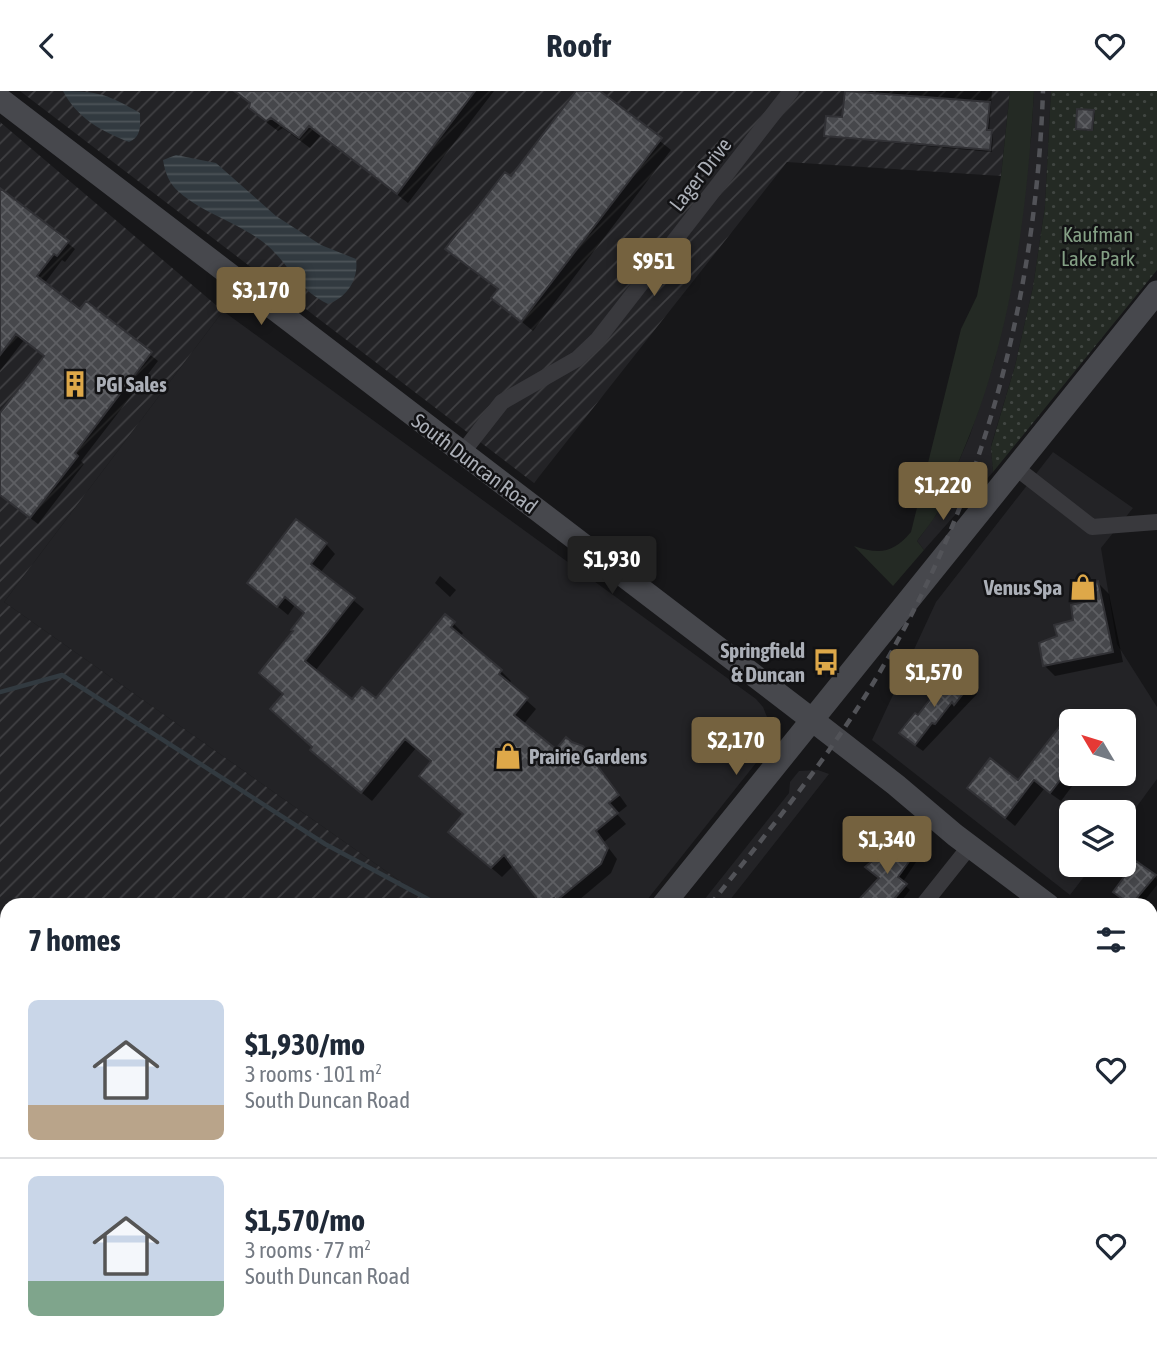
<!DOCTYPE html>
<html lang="en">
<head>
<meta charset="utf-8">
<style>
	:root { --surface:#fff; --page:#f2f2f3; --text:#1f2937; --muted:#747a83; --line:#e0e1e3; --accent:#75623f }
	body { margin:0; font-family:"Asap Condensed",sans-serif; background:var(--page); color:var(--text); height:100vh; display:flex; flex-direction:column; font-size:26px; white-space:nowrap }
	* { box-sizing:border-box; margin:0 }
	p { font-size:23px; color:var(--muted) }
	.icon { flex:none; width:38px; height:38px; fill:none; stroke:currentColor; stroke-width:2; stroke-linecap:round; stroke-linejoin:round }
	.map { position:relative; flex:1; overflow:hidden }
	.details { position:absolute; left:0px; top:807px; width:1158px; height:450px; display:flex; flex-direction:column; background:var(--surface); border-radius:21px 21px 0 0; box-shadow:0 4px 10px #0003 }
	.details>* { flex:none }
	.needle { width:46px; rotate:308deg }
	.buttons { position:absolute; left:1059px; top:618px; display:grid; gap:14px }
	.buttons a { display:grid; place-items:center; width:77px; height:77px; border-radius:10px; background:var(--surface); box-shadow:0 4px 10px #0003; font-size:35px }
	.price { position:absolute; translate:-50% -60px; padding:0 16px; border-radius:7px; background:var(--accent); color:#fff; font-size:23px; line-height:46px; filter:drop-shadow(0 2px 4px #0008) }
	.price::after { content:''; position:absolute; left:50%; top:42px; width:21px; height:16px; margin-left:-10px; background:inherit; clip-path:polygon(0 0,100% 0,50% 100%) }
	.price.current { background:#222; color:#fff }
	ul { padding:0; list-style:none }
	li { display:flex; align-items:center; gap:21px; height:175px; padding:0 28px }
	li+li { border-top:2px solid var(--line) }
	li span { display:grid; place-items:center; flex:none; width:196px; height:140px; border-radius:10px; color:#555 }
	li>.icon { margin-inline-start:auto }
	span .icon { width:84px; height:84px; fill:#fffc; stroke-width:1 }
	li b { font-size:30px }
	h2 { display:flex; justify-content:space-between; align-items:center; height:84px; padding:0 28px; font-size:30px }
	header { display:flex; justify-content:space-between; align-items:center; height:91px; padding:0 28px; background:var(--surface); font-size:32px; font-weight:700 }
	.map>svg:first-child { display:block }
</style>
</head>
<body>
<header><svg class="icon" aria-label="back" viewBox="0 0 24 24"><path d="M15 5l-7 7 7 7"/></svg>Roofr<svg class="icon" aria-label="heart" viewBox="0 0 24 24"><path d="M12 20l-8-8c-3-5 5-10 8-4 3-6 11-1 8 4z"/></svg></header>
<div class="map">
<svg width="1157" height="1256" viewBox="0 0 1157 1256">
	<defs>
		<pattern id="industrial-furrows" width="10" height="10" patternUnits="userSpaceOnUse" patternTransform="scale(1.75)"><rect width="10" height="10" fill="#232326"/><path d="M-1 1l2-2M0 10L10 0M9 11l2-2" fill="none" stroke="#404043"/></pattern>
		<pattern id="park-dots" width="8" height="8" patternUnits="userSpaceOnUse" patternTransform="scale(1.75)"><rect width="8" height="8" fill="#242a24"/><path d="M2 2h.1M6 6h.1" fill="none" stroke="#414642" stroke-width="1.8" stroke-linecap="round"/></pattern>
		<pattern id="water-rules" width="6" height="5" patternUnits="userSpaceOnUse" patternTransform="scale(1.75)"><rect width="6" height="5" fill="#323a40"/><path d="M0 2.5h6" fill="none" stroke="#4d5459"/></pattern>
		<pattern id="building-cross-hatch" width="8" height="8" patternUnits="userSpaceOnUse" patternTransform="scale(1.75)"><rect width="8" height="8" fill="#46474b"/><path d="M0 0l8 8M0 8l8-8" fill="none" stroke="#5e5f63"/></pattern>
	</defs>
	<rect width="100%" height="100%" fill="#171719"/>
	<path fill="#232326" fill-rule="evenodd" d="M1034 0H1051L1045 115 1033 196 1015 275 991 355 993 381 924 459 917 450 936 424 970 344 995 268 1031 47Z
		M223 220 756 608 763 616 767 626 768 640 756 672 643 814H434L4 511Z
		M1053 361 1133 417 1101 457 1117 553 1157 616V688L1124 733V721H1071V774H1093L1070 804 872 649 936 511ZM1071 630H1124V682H1071Z
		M818 679 829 683 726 814H700L789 702 790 691 799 680Z"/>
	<path fill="url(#industrial-furrows)" d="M20 0H1010L1001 85 787 71 534 392Z
		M0 31 223 220 4 511 434 814H7V1250H268L262 1256H0Z"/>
	<path fill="#242a24" d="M1010 0H1034C1027 124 1011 250 961 365 953 384 946 405 936 424 931 433 923 441 917 450L924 459 893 495 854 455C880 464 893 462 911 441L961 238 977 205 1001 85Z"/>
	<path fill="url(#park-dots)" d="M1051 0H1157V179L993 381 991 356 1015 275 1033 196 1045 115Z"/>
	<path fill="url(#water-rules)" d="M63 0C99 0 109 4 140 22 140 35 142 45 129 51 101 40 77 27 63 0Z
		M176 64 216 72 276 125 321 154 356 168C359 188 347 207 328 213 295 197 289 171 263 151 237 131 204 123 179 101 169 93 165 81 163 69Z"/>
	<path fill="#0007" d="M234 0H494L408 112 321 44 310 57 283 37 278 40 262 28 251 17 252 14Z
		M578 0H597L671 59 533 240 493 207 499 200 447 158 511 87Z
		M869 0H992L989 41 993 43 992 61 828 46 826 44 844 28Z
		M1093 20 1095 22 1093 40 1080 39 1078 37Z
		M0 99 75 158 65 171 62 169 44 193 80 221 86 213 158 270 81 370 84 373 38 433 0 404V325L46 265 24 249 0 280Z
		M326 453 335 463 320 482 364 518 315 580 352 611 376 610 453 532 463 542 460 546 501 580 511 590 508 593 536 618 523 634 557 661 583 656 593 667 627 715 617 723 626 733 604 751 617 768 611 782 573 814H544L514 774 502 786 460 750 464 723 433 671 416 657 372 710 322 669 285 603 295 540 306 523 295 514 288 524 249 492Z
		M440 485 456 499 450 506 435 492Z
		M1098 492 1109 503 1123 571 1055 585 1044 574 1059 546 1090 511Z
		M969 595 977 603 923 660 909 650 938 606Z
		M1072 622 1084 630H1071V682H1082L1061 710 1044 698 1015 735 969 697 1018 691Z
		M914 763 918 768 902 792 910 799 898 814H858Z
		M1137 772 1157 788V794L1141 814H1132L1120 806Z
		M1152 949 1157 953V976L1152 984Z
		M1152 985 1157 987V1002L1152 1022Z
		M1152 1200 1157 1206 1152 1219Z
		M1008 1250H1033L1047 1256H1005Z"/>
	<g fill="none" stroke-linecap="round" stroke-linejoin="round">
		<path stroke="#323a40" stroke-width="4.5" d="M0 601 62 584 325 753 439 814
			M1152 1243 1157 1246"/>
	</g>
	<path fill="url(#building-cross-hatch)" stroke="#313135" stroke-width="2" d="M234 0H475L397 103 309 35 299 47 271 27 266 30 249 17 250 12Z
		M576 0H600L662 47 521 231 491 207 498 198 445 158 505 81 511 85Z
		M845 0 990 11 987 39H992L990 59 824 45 826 25 842 26Z
		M1077 18 1094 19 1092 39 1076 38Z
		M0 97 69 150 57 165 54 163 37 185 80 218 86 210 152 261 75 362 78 365 30 427 0 404V322L44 265 16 243 0 264Z
		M296 428 327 452 311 473 355 507 305 570 352 608 362 596 376 607 445 523 455 531 451 536 502 579 499 583 528 607 514 624 556 658 566 646 572 651 583 655 619 704 609 712 618 722 596 740 608 757 601 773 556 810 554 807 546 813 544 811 541 813 504 764 491 777 448 741 463 723 419 685 431 670 405 648 361 702 310 659 312 656 270 618 283 603 259 582 293 540 291 539 304 522 285 506 277 516 247 492Z
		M1098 490 1113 561 1043 575 1039 552 1057 545 1054 534 1073 529 1071 514 1088 510 1085 494Z
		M955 582 970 594 954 614 952 611 935 633 932 632 915 654 899 642 915 622 918 624 935 602 938 604Z
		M1071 621V675L1050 702 1034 689 1005 727 967 697 990 667 1018 689Z
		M895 749 915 762 898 786 907 793 889 814H854L879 787 865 776 876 767 878 768Z
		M1136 770 1156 784 1131 814 1113 801Z"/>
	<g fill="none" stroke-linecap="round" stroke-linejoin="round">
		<path stroke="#39393d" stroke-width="16" d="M462 362 502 311 577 268 598 248 791 0
			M1015 376 1092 436 1157 431
			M923 814 970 755
			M1152 1149 1157 1150
			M601 1250 609 1256
			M928 1250 937 1256
			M650 1256 656 1250
			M871 1256 875 1250"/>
		<path stroke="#47484d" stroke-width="23" d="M0 8 811 628 896 694 955 744 1048 814
			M663 814 1157 201
			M1152 893 1157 898
			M307 1256 312 1250"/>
		<path stroke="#525358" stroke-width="4.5" stroke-dasharray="9 7" stroke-linecap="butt" d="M710 814C770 738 832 663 881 579 985 402 1036 204 1043 0
			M0 1054 7 1060
			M362 1256 367 1250"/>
	</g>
	<defs>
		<symbol id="building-bare" viewBox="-9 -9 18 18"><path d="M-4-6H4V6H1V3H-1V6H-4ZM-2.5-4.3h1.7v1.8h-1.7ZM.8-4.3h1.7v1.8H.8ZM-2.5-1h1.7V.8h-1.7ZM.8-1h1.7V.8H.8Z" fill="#dea849" stroke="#121214" stroke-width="2.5" paint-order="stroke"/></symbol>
		<symbol id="shop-bare" viewBox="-9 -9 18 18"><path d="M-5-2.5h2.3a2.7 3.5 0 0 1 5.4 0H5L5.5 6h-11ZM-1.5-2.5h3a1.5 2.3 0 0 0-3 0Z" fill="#dea849" stroke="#121214" stroke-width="2.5" paint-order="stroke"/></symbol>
		<symbol id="bus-bare" viewBox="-9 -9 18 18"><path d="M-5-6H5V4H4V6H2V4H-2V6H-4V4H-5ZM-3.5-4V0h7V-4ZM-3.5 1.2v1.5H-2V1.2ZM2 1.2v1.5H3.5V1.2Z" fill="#dea849" stroke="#121214" stroke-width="2.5" paint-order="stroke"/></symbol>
	</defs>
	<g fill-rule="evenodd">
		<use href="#building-bare" x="56" y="274" width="38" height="38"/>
		<use href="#shop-bare" x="1064" y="477" width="38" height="38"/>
		<use href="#bus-bare" x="807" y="552" width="38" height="38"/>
		<use href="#shop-bare" x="489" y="646" width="38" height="38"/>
	</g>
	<g text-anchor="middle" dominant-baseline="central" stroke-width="5" stroke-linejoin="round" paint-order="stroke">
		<g font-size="21" fill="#abafb7" stroke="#121214">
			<text transform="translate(700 83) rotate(-52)">Lager Drive</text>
			<text transform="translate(475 372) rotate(37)">South Duncan Road</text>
		</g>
		<g font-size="21" fill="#84a085" stroke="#121214">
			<text x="1098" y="143">Kaufman<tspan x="1098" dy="24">Lake Park</tspan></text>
		</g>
		<g font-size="21" font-weight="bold" fill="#abafb7" stroke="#121214" text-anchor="start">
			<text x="96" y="293">PGI Sales</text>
			<text x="1062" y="496" text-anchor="end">Venus Spa</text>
			<text x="805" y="559" text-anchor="end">Springfield<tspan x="805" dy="24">&amp; Duncan</tspan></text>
			<text x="529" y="665">Prairie Gardens</text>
		</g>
	</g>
</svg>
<div class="buttons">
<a><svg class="needle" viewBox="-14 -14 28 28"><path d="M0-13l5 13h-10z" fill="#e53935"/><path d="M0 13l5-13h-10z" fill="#747a83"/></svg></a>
<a><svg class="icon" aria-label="layers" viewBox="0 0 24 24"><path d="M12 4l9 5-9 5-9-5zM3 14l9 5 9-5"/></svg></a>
</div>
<b class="price" style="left:654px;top:207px">$951</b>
<b class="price" style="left:261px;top:236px">$3,170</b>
<b class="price" style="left:943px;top:431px">$1,220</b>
<b class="price current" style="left:612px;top:505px">$1,930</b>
<b class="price" style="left:934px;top:618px">$1,570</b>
<b class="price" style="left:736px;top:686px">$2,170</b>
<b class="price" style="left:887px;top:785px">$1,340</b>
<section class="details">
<h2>7 homes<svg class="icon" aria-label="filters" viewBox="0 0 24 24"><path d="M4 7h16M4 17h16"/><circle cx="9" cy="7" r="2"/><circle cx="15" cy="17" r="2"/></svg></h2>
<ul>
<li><span style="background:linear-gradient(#c9d6e8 75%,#b9a48a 0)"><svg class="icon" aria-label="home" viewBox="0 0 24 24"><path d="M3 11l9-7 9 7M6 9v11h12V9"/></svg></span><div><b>$1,930/mo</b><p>3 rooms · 101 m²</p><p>South Duncan Road</p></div><svg class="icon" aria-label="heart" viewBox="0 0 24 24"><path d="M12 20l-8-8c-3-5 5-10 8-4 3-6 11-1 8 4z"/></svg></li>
<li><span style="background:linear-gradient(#c9d6e8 75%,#7fa58c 0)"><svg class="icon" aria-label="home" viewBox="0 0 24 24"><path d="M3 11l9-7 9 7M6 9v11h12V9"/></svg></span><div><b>$1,570/mo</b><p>3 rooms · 77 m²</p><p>South Duncan Road</p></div><svg class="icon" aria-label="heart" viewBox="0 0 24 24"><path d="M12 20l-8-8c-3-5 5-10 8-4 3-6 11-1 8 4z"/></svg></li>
</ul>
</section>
</div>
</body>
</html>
